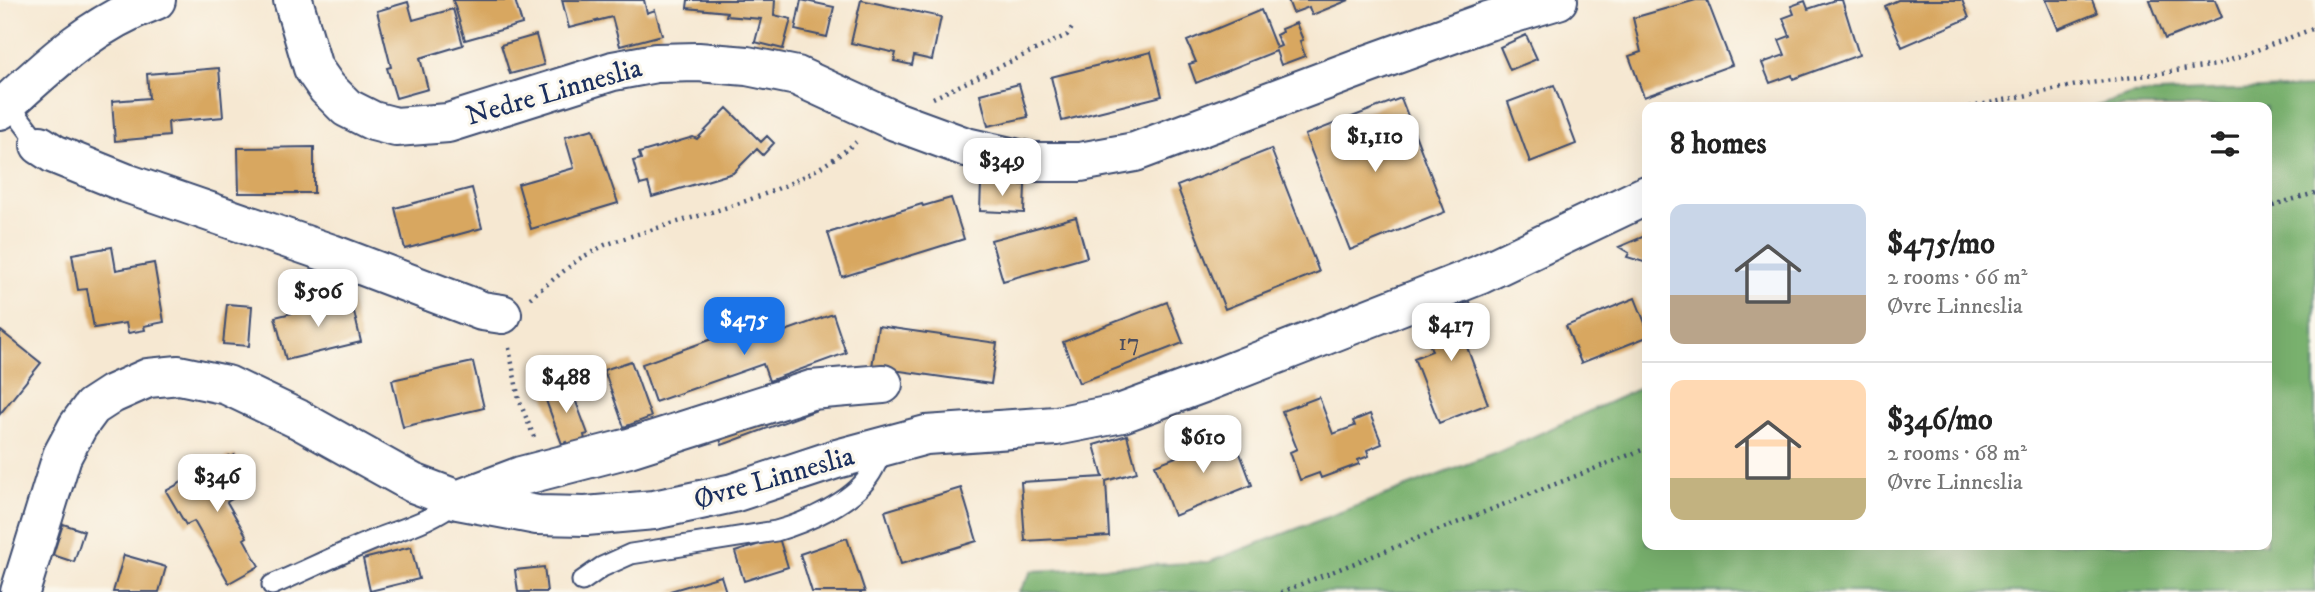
<!DOCTYPE html>
<html lang="en">
<head>
<meta charset="utf-8">
<style>
	:root { --surface:#fff; --page:#f6f6f6; --text:#222; --muted:#767676; --line:#e0e0e0; --accent:#1a73e8 }
	body { margin:0; font-family:"IM FELL DW Pica",serif; background:var(--page); color:var(--text); height:100vh; display:flex; flex-direction:column; font-size:26px; white-space:nowrap }
	* { box-sizing:border-box; margin:0 }
	p { font-size:23px; color:var(--muted) }
	.icon { flex:none; width:38px; height:38px; fill:none; stroke:currentColor; stroke-width:2; stroke-linecap:round; stroke-linejoin:round }
	.map { position:relative; flex:1; overflow:hidden }
	.side { position:absolute; left:1642px; top:102px; width:630px; height:448px; display:flex; flex-direction:column; background:var(--surface); border-radius:14px; box-shadow:0 7px 28px #0002 }
	.side>* { flex:none }
	.price { position:absolute; translate:-50% -60px; padding:0 16px; border-radius:14px; background:#fff; color:#222; font-size:23px; line-height:46px; filter:drop-shadow(0 2px 4px #0008) }
	.price::after { content:''; position:absolute; left:50%; top:42px; width:21px; height:16px; margin-left:-10px; background:inherit; clip-path:polygon(0 0,100% 0,50% 100%) }
	.price.on { background:var(--accent); color:#fff }
	ul { padding:0; list-style:none }
	li { display:flex; align-items:center; gap:21px; height:175px; padding:0 28px }
	li+li { border-top:2px solid var(--line) }
	li span { display:grid; place-items:center; flex:none; width:196px; height:140px; border-radius:14px; color:#555 }
	li>.icon { margin-inline-start:auto }
	span .icon { width:84px; height:84px; fill:#fffc; stroke-width:1 }
	li b { font-size:30px }
	h2 { display:flex; justify-content:space-between; align-items:center; height:84px; padding:0 28px; font-size:30px }
	.map>svg:first-child { display:block }
</style>
</head>
<body>
<div class="map">
<svg width="2315" height="592" viewBox="0 0 2315 592">
	<rect width="100%" height="100%" fill="#fbf7ec"/>
	<filter id="ink" filterUnits="userSpaceOnUse"><feTurbulence type="fractalNoise" baseFrequency=".0143" numOctaves="2"/><feDisplacementMap in="SourceGraphic" scale="14" xChannelSelector="R" yChannelSelector="G"/><feConvolveMatrix kernelMatrix="1 2 1 2 8 2 1 2 1" color-interpolation-filters="sRGB"/></filter>
	<filter id="wash" filterUnits="userSpaceOnUse"><feTurbulence type="fractalNoise" baseFrequency=".00686" numOctaves="4" result="noise"/><feDisplacementMap in="SourceGraphic" scale="28" xChannelSelector="R" yChannelSelector="G"/><feGaussianBlur stdDeviation="1.57" result="paint"/><feColorMatrix in="noise" values="0 0 0 0 0 0 0 0 0 0 0 0 0 0 0 0 0 1.4 0 .05"/><feComposite in="paint" operator="in"/></filter>
	<g filter="url(#wash)">
		<rect width="100%" height="100%" fill="#f6e8d2"/>
		<path fill="#79b16e" stroke="#4a7066" stroke-width="2" d="M2315 87V592H1019L1032 571 1209 562 1499 452 1647 385V544H2266V107H2095L2132 94Z"/>
		<g id="blocks">
			<path fill="#d8a761" d="M453 0H515L522 24 465 40Z
				M562 0H644L647 13 655 10 662 35 620 46 612 17 569 28Z
				M688 0H775L774 15 791 19 783 49 755 42 761 19 726 16 727 12 687 8Z
				M801 0 834 7 827 37 795 30Z
				M861 0 941 17 932 60 914 56 912 65 894 61 896 53 851 43Z
				M1288 0H1349L1312 15 1309 7 1293 13Z
				M1696 0H1707L1732 65 1644 97 1629 56 1641 52 1633 18Z
				M1835 0H1842L1859 55 1793 79 1792 75 1770 83 1762 63 1785 55 1779 40 1790 36 1783 18 1794 14 1791 6 1805 1 1808 9Z
				M1898 0H1962L1969 18 1902 47 1885 6Z
				M2046 0H2092L2097 13 2058 29Z
				M2150 0H2215L2222 17 2165 39Z
				M408 2 413 20 453 9 463 45 420 58 428 89 396 98 387 68 391 67 377 11Z
				M1261 10 1276 48 1281 46 1276 35 1282 32 1281 29 1296 23 1303 40 1300 41 1305 56 1281 65 1276 51 1196 83 1189 64 1196 62 1187 41Z
				M536 35 544 65 510 74 501 45Z
				M1526 35 1537 59 1510 70 1500 47Z
				M1151 52 1162 96 1062 121 1051 77Z
				M219 68 223 117 168 122 169 136 115 141 112 101 149 98 147 74Z
				M1019 84 1028 117 988 126 980 94Z
				M1554 85 1576 144 1530 162 1508 102Z
				M1401 98 1445 212 1350 250 1305 135Z
				M727 108 761 142 767 136 774 143 763 155 757 149 733 173 652 197 648 183 640 185 633 161 641 159 639 153 693 137 697 139Z
				M593 129 618 203 531 229 518 184 574 168 565 137Z
				M314 147V193H239L238 148Z
				M1271 149 1319 272 1225 309 1177 186Z
				M981 183 1025 185 1024 213 980 211Z
				M472 188 482 228 405 249 395 208Z
				M951 198 964 239 842 277 828 233 922 204 923 206Z
				M1076 217 1087 257 1003 281 991 240Z
				M1647 235V263L1627 257 1629 253 1619 247Z
				M112 247 116 270 154 263 164 322 144 326 145 330 128 333 126 323 94 328 87 289 78 290 72 254Z
				M1635 298 1647 328V337L1581 363 1566 326Z
				M351 299 361 342 286 360 275 317Z
				M1167 302 1183 343 1079 383 1063 342Z
				M1470 302 1482 332 1464 339 1488 404 1439 423 1414 358 1432 351 1421 320Z
				M227 304 252 306 249 346 223 344Z
				M833 314 846 353 769 381 763 364 655 402 642 364 754 324 760 340Z
				M878 326 997 343 991 384 872 367Z
				M1 331 41 363 0 414V332Z
				M631 361 651 417 624 427 604 370Z
				M473 362 484 408 403 427 392 380Z
				M569 383 588 434 584 435 585 440 568 447 566 442 562 444 543 392Z
				M810 392 817 410 722 445 716 427Z
				M1319 397 1333 434 1355 426 1353 421 1370 414 1382 444 1367 450 1369 456 1358 460 1359 464 1321 478 1319 473 1300 480 1290 452 1297 449 1282 411Z
				M1127 435 1137 472 1106 481 1109 536 1025 541 1021 482 1103 477 1094 445Z
				M1233 435 1252 485 1174 516 1155 465Z
				M235 455 246 475 241 478 248 490 227 502 247 537 244 539 259 566 229 583 194 521 186 525 166 491 229 456 230 458Z
				M961 488 977 541 901 564 885 511Z
				M63 524 84 531 74 562 53 555Z
				M779 538 788 567 744 581 735 552Z
				M847 538 865 592H812L800 554Z
				M411 547 419 579 370 591 363 559Z
				M124 555 166 567 159 592H113Z
				M544 567 547 592H518L515 570Z
				M721 576 726 592H670V591Z"/>
		</g>
	</g>
	<g filter="url(#ink)">
		<use href="#blocks" fill-opacity="0" stroke="#3c4b6f" stroke-width="2"/>
		<g fill="none" stroke-linecap="round" stroke-linejoin="round">
			<defs>
				<path id="lane" d="M8 103 40 145
					M582 581 602 567 631 554 776 531C805 523 852 502 869 476 875 468 879 457 884 447
					M272 585C307 570 341 553 376 539 407 527 431 521 458 500"/>
				<path id="street" d="M293 0 313 68 327 88 347 108 373 121 396 127 448 123 613 71 656 63 698 62 747 66 797 76 895 121 966 147 1032 162H1080L1135 152 1369 64 1488 21 1558 0
					M0 110C50 64 91 24 156 0
					M40 145 54 154 126 183 332 254 482 311 502 314
					M460 499 521 476 629 448 811 390 883 384
					M20 592 62 456 78 426 92 407 112 394 148 378 179 375 227 385 298 419 413 483 458 500 537 515 586 516 654 510 733 493 833 460 926 435 1056 426 1122 413 1206 382 1479 275 1647 195"/>
			</defs>
			<use href="#lane" stroke="#3c4b6f" stroke-width="23"/>
			<use href="#street" stroke="#3c4b6f" stroke-width="42"/>
			<path stroke="#3c4b6f" stroke-width="4.5" stroke-dasharray="2 5" stroke-linecap="butt" d="M933 98 1067 35 1072 28
				M1970 107 2077 85 2217 65 2315 28
				M2266 207 2315 193
				M530 298 579 259 605 245C690 214 785 202 856 142
				M509 348 519 400 534 437
				M1281 592 1647 448"/>
			<use href="#lane" stroke="#fff" stroke-width="19"/>
			<use href="#street" stroke="#fff" stroke-width="38"/>
		</g>
	</g>
	<g text-anchor="middle" dominant-baseline="central" stroke-width="6" stroke-linejoin="round" paint-order="stroke">
		<g font-size="24" fill="#4a4d5f">
			<text x="1129" y="343">17</text>
		</g>
		<g font-size="28" fill="#1b2f5e" stroke="#fbf7ec">
			<text transform="translate(554 92) rotate(-16)">Nedre Linneslia</text>
			<text transform="translate(774 478) rotate(-16)">Øvre Linneslia</text>
		</g>
	</g>
</svg>
<b class="price" style="left:1375px;top:174px">$1,110</b>
<b class="price" style="left:1002px;top:198px">$349</b>
<b class="price" style="left:318px;top:329px">$506</b>
<b class="price on" style="left:744px;top:357px">$475</b>
<b class="price" style="left:1451px;top:363px">$417</b>
<b class="price" style="left:566px;top:415px">$488</b>
<b class="price" style="left:1203px;top:475px">$610</b>
<b class="price" style="left:217px;top:514px">$346</b>
<section class="side">
<h2>8 homes<svg class="icon" aria-label="filters" viewBox="0 0 24 24"><path d="M4 7h16M4 17h16"/><circle cx="9" cy="7" r="2"/><circle cx="15" cy="17" r="2"/></svg></h2>
<ul>
<li><span style="background:linear-gradient(#c9d6e8 65%,#b9a48a 0)"><svg class="icon" aria-label="home" viewBox="0 0 24 24"><path d="M3 11l9-7 9 7M6 9v11h12V9"/></svg></span><div><b>$475/mo</b><p>2 rooms · 66 m²</p><p>Øvre Linneslia</p></div></li>
<li><span style="background:linear-gradient(#ffd9b3 70%,#c2b280 0)"><svg class="icon" aria-label="home" viewBox="0 0 24 24"><path d="M3 11l9-7 9 7M6 9v11h12V9"/></svg></span><div><b>$346/mo</b><p>2 rooms · 68 m²</p><p>Øvre Linneslia</p></div></li>
</ul>
</section>
</div>
</body>
</html>
